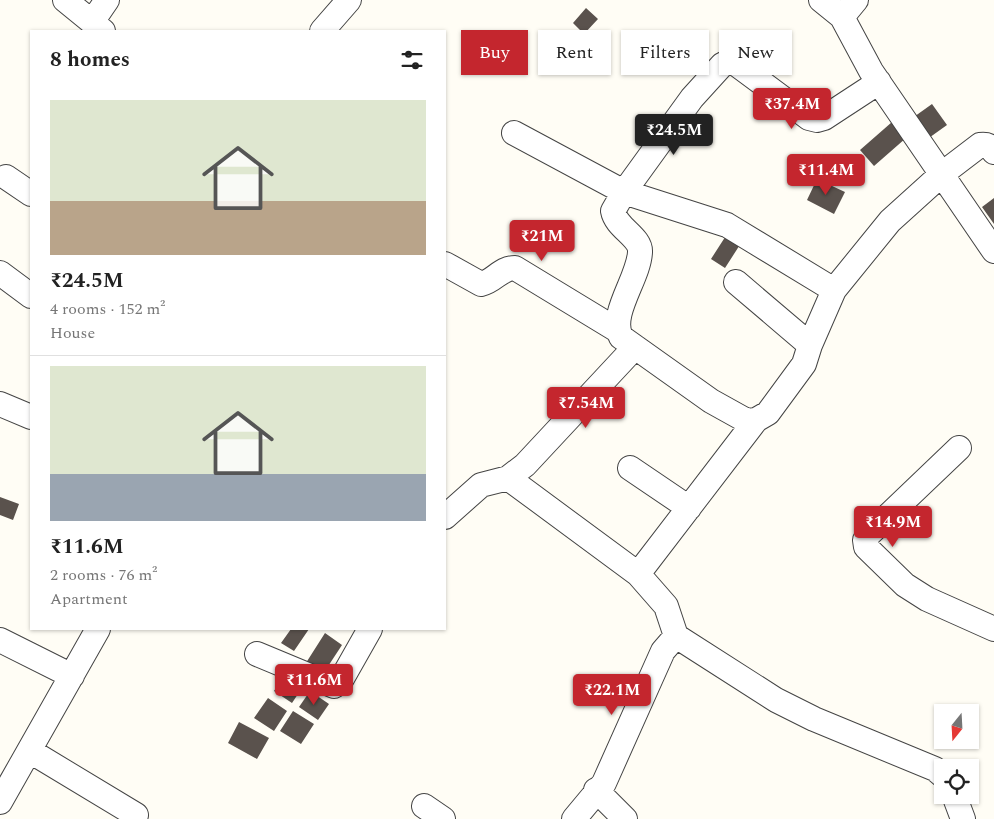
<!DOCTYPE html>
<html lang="en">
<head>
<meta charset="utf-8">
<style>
	:root { --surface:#fff; --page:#f2f2f2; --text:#222; --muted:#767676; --line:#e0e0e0; --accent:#c4262e }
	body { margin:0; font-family:Spectral,serif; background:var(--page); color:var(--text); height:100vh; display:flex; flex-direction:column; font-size:19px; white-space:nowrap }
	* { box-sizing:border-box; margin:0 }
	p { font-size:16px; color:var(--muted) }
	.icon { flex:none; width:28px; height:28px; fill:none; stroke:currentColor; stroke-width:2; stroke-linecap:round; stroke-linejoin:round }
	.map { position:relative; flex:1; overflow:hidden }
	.sheet { position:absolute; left:30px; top:30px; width:416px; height:600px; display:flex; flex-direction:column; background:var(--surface); border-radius:0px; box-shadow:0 1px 4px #0004 }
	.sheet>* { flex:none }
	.guide { position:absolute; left:461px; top:30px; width:458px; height:45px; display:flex; gap:10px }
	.needle { width:32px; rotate:198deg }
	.fabs { position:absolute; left:934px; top:704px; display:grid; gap:10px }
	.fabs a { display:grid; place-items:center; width:45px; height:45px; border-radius:0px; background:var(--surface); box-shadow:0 1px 4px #0004; font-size:25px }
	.price { position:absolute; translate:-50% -42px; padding:0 11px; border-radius:5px; background:var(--accent); color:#fff; font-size:16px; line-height:32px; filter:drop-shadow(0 1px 2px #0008) }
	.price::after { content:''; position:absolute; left:50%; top:30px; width:15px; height:11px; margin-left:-8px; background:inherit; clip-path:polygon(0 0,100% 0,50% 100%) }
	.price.selected { background:#222; color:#fff }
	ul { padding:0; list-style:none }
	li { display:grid; align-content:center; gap:10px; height:265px; padding:0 20px }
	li+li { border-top:1px solid var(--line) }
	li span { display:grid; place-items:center; height:155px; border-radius:0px; color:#555 }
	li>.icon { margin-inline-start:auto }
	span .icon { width:90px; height:90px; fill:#fffc; stroke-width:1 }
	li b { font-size:21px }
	h2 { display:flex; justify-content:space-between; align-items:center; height:60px; padding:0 20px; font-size:21px }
	.tag { padding:0 18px; border-radius:0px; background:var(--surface); box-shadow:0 1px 4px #0004; font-size:18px; line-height:45px }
	.tag.selected { background:var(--accent); color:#fff }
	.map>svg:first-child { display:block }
</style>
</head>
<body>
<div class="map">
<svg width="994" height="819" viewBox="0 0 994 819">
	<rect width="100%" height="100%" fill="#fffdf5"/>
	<path fill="#5a524d" d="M586 8 598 19 584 34 573 23Z
		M932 104 947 125 926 140 911 119Z
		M892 122 906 138 874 166 860 150Z
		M817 179 845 192 834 214 807 200Z
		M994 198V224L982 207Z
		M729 231 743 240 725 268 711 259Z
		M0 497 19 504 13 520 0 515Z
		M291 629H309L294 651 281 643Z
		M325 633 342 645 321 677 304 666Z
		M286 673 304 685 292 703 274 691Z
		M310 691 329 704 318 720 299 707Z
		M268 698 287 711 274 731 254 718Z
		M293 711 314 724 301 744 280 731Z
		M239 722 269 738 257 759 228 743Z"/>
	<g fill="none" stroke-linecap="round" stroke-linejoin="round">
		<defs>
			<path id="minor" d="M65 0 103 31
				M821 0 842 17 871 71 994 251
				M842 17 856 0
				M92 22 107 0
				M322 31 349 0
				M879 82 824 118 817 120 809 118 735 63 728 62 722 65 692 98 624 192 613 211C616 228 641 237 640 252 639 278 609 314 621 337L711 401 747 421 756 420 768 413 804 364 810 345 834 290 890 221 942 174 980 145C988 144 990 146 994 152
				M514 133 624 192 727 225 834 290
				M6 177 31 194
				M445 264 481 284C495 281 500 268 515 268L617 330
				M0 273 31 296
				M736 282 810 345
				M0 404 31 417
				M959 448 869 534 865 540 866 547 905 585 927 599 994 629
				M630 468 689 508
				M508 478 638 574 666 606 676 636 776 700 814 719 935 769 942 775
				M445 517 481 485 508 478 525 465 635 347
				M638 574 756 420
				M0 640 72 676
				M257 654 334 686 340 682 370 629
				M30 751 136 815
				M596 790 625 819
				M954 795 963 819
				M0 802 98 629
				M424 806 443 819
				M574 819 604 783 663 651 676 636"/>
		</defs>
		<use href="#minor" stroke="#444" stroke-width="26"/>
		<use href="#minor" stroke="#fff" stroke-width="24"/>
	</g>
</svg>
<div class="fabs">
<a><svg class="needle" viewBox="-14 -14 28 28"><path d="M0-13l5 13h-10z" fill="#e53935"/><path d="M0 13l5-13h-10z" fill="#767676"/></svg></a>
<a><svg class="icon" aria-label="locate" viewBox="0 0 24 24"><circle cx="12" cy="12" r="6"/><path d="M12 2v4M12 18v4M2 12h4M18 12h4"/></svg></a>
</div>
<b class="price" style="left:792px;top:130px">₹37.4M</b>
<b class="price selected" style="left:674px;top:156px">₹24.5M</b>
<b class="price" style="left:826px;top:196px">₹11.4M</b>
<b class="price" style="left:542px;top:262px">₹21M</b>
<b class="price" style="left:586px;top:429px">₹7.54M</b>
<b class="price" style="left:893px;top:548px">₹14.9M</b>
<b class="price" style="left:314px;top:706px">₹11.6M</b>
<b class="price" style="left:612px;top:716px">₹22.1M</b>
<div class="guide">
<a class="tag selected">Buy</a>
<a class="tag">Rent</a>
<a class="tag">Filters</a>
<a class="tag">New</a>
</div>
<section class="sheet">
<h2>8 homes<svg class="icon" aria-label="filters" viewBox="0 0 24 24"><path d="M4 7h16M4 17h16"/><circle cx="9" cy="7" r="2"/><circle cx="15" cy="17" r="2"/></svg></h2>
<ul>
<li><span style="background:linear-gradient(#dfe7d0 65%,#b9a48a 0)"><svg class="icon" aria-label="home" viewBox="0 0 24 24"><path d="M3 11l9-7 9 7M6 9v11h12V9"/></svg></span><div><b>₹24.5M</b><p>4 rooms · 152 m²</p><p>House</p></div></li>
<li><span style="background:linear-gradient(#dfe7d0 70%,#9aa5b1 0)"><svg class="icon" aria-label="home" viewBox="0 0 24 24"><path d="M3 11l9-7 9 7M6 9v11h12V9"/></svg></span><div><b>₹11.6M</b><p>2 rooms · 76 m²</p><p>Apartment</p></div></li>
</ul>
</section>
</div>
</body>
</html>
